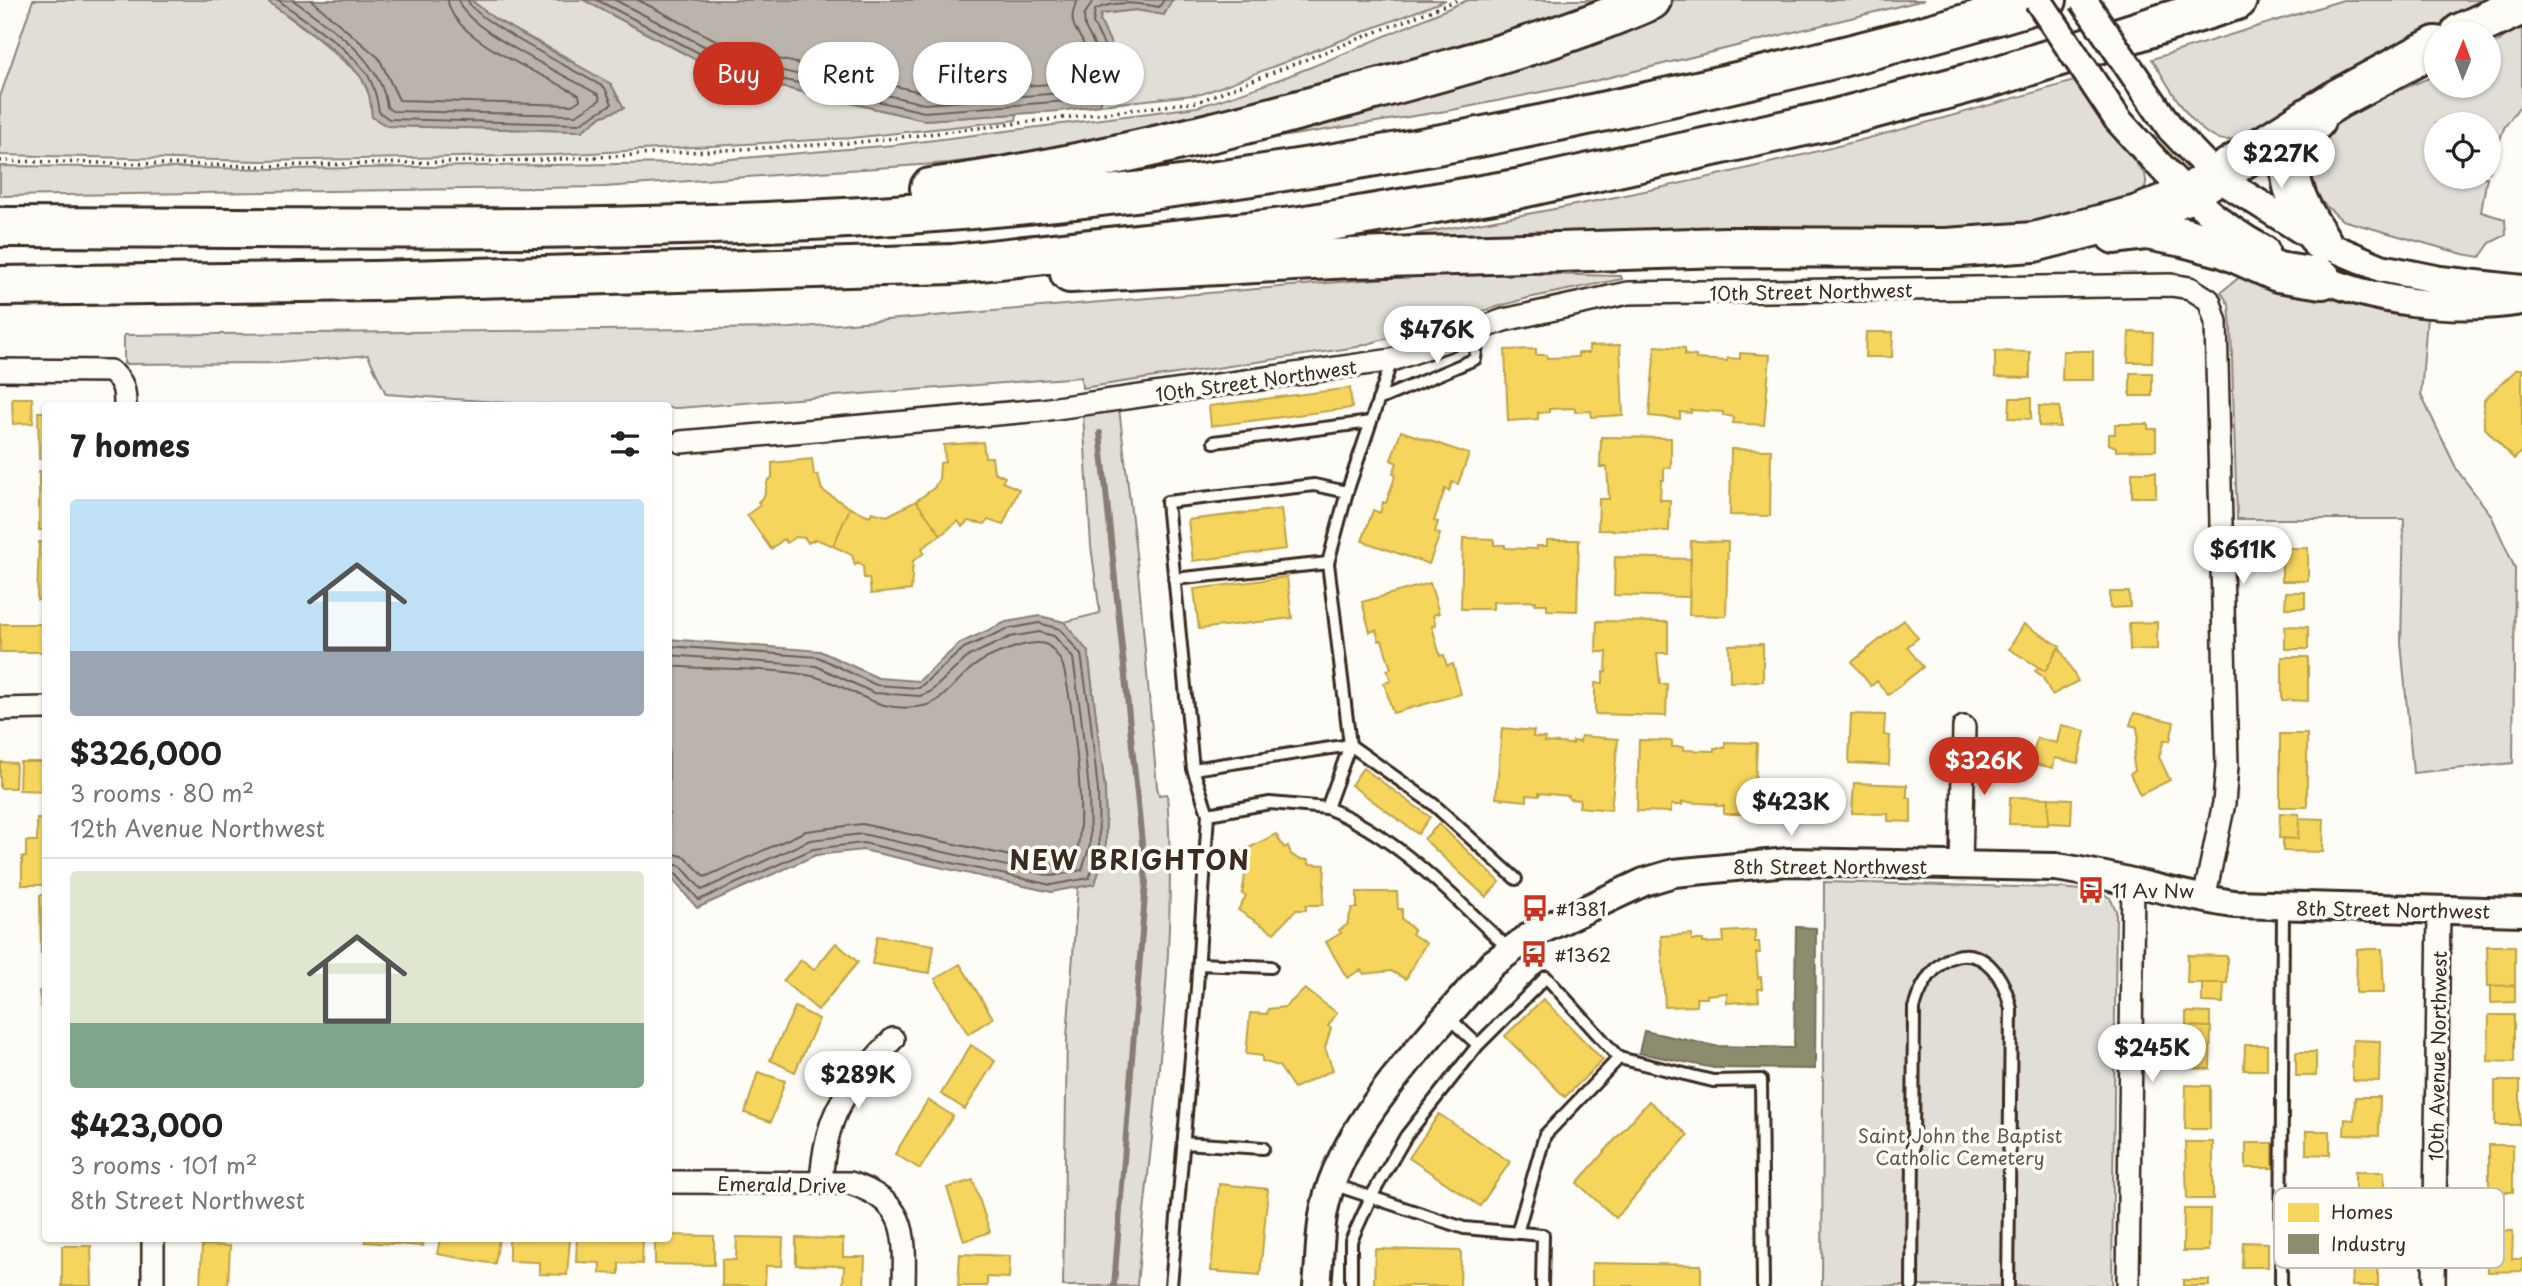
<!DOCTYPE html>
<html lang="en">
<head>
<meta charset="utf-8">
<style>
	:root { --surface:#fff; --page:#f6f6f6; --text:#222; --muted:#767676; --line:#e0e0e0; --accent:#c8321e }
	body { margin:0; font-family:"Playpen Sans",sans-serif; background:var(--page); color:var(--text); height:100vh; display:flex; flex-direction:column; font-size:26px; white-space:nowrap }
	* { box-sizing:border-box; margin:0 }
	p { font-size:23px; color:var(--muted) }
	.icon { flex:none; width:38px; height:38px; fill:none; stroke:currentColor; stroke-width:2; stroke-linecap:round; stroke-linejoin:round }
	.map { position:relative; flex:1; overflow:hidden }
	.drawer { position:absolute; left:42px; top:402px; width:630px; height:840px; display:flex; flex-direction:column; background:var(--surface); border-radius:7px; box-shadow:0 2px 5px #0004 }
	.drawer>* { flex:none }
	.guide { position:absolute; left:693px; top:42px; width:665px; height:63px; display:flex; gap:14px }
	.needle { width:46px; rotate:1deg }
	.buttons { position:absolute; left:2424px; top:21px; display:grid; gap:14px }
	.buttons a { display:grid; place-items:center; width:77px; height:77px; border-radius:50%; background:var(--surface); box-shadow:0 2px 5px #0004; font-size:35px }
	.price { position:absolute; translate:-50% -60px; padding:0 16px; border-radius:24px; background:#fff; color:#222; font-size:23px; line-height:46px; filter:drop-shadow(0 2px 4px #0008) }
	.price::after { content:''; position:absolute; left:50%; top:42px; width:21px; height:16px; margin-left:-10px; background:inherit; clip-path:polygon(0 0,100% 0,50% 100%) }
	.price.active { background:var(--accent); color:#fff }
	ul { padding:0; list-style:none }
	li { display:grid; align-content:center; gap:14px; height:371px; padding:0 28px }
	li+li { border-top:2px solid var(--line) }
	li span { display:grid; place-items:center; height:217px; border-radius:7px; color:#555 }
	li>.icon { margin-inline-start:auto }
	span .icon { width:126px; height:126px; fill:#fffc; stroke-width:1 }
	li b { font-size:30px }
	h2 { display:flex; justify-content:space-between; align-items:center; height:84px; padding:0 28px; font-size:30px }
	.tag { padding:0 24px; border-radius:32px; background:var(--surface); box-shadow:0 2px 5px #0004; font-size:24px; line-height:63px }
	.tag.active { background:var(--accent); color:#fff }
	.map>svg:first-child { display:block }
</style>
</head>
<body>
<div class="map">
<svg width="2522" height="1286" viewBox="0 0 2522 1286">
	<rect width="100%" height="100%" fill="#fdfcf7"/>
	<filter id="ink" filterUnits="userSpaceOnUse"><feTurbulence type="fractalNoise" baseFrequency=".0143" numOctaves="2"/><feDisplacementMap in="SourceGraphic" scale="14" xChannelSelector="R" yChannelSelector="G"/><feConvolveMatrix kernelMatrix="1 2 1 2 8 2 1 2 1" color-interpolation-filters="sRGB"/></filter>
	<g filter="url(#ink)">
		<path fill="#e1ded7" stroke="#8e847a" stroke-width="2" d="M33 0H266L312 34 360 75 370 96 372 117 387 126 582 131 600 117 623 108 570 59 495 19 471 0H584L721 73 924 120 1017 114 1016 120 851 138 555 155 262 161 0 155V97Z
			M1172 0H1446L1202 94 1100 105 1113 48 1100 21 1101 14 1136 10 1164 15Z
			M1468 0H1609L1579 13 1213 116 1041 151 949 163 604 187 0 196V166L291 169 684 163 894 145 1197 107C1290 80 1379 38 1468 0Z
			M1675 0H1924L1586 83 1452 110 1236 144 1645 14Z
			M2343 0H2493L2358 71 2235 143 2233 139C2199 149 2168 83 2152 59Z
			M2522 17V103L2504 128 2489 173 2488 124H2436V177H2487L2481 212 2505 219 2506 235 2490 243 2480 257 2463 254 2342 220 2309 191 2308 138 2371 102 2436 75V86H2488L2489 48 2501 40 2504 32Z
			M2074 81 2145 175C2149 188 2142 193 2132 200L2007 228 1389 239C1470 224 1550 211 1630 194 1780 164 1927 124 2074 81Z
			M2252 267 2396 311 2427 317 2421 395 2457 470 2491 515 2515 568 2513 763 2413 773 2401 642 2404 519H2237L2231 327 2229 305 2221 292Z
			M1457 272 1621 276 1622 279 1528 298 1357 347 1082 388 1081 377 678 408 525 404 386 394 368 355 280 363 124 364V335L791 328Z
			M1119 408 1138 571 1157 787 1159 795 1167 794C1179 958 1151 1122 1137 1286H1063L1067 1037 1078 887 1095 884 1106 847 1105 790 1088 652 1064 622 1100 613 1091 546 1083 413Z
			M1824 882 2061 888 2100 892 2110 898 2116 910 2112 1286H1822Z"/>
		<path fill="#bbb4ad" stroke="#887d74" stroke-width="2" d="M266 0H471L495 19 611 84 624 108 600 117 582 131 387 126 372 117C371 102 369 88 360 76 340 50 293 20 266 0Z
			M584 0H1172L1164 15 1136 10 1101 14 1100 21 1113 48 1100 105 1060 111 924 120 721 73Z
			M1040 616 1064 622 1088 652 1105 790 1106 847 1095 884 1051 892 863 850 816 855 697 908 669 875V639L820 651 878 678 919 681 960 643 1006 622Z"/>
		<path fill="#f6d55c" stroke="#bea249" stroke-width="2" d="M1866 332H1893L1892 357H1865Z
			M2129 332 2153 333 2152 362H2128Z
			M1620 345 1623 415 1592 417 1591 411 1575 412V408L1549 409V412L1538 413V419L1508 421 1505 350 1536 349V355H1547V358L1578 357V353H1589V346Z
			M1655 346 1685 348V355L1696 356V359L1727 361 1728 358 1740 359V353L1770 355 1764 425 1733 423 1734 417 1723 415V412L1691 410V413L1680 412V419L1649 416Z
			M1995 351 2030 352V378L1995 377Z
			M2063 351H2093V380H2062Z
			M2517 369H2522V451L2514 459 2484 427V400Z
			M2130 373H2152V396H2130Z
			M1350 388 1352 408 1211 426 1209 406Z
			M12 398H32L33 423 13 424Z
			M2010 398H2031V419L2009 418Z
			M472 403V406H430V404Z
			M2039 406 2060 407V427L2039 426Z
			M38 412H46V459H39Z
			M2115 424H2148V429H2156V450L2116 451V447L2109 444V434H2115Z
			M1401 431 1469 454 1458 484 1452 482 1449 491 1445 489 1434 521 1438 522 1435 532 1440 534 1429 564 1362 541 1373 510 1380 513 1383 502 1386 503 1396 474 1393 473 1397 463 1391 460Z
			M1601 437 1671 438V468H1664V480H1661L1660 500H1670L1669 531 1598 530 1599 499H1609L1607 467H1600Z
			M983 442 985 457H992L994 472 1005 477 1002 482 1019 489 1003 525 988 520 985 524 968 521 962 527 958 521 941 535 916 501 934 488 939 479 940 463 945 462 944 445Z
			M1731 449 1771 450 1770 516 1730 515Z
			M812 459 814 475H818L822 490 850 508 833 546 816 539 808 543 805 538 796 537 787 543 784 539 771 549 747 515 760 505 758 502 764 496 768 480 772 478V463Z
			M39 471H46V530H39Z
			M2132 472H2156V497H2132Z
			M916 501 941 535 922 548 924 553 913 561 911 590 871 594 869 578H864L863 566 858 562 855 565 852 555 833 546 850 508 870 516 872 512 887 516Z
			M1281 509 1286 549 1193 561 1188 520Z
			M1463 538 1494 539V545H1505V548L1537 549V546H1547V540H1579L1577 611 1547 610V604H1535L1536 601 1493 602V609H1461Z
			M1691 541 1728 542 1726 616 1689 615Z
			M39 542H46V600H37Z
			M2282 548H2308V581H2282Z
			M1615 557 1691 559 1689 597 1614 595Z
			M1287 577 1292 618 1199 629 1194 589Z
			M1430 583 1439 613 1433 615 1436 625 1432 626 1440 656 1444 655 1447 666 1453 664 1461 694 1393 713 1384 683 1391 681 1387 670 1391 669 1382 640 1379 641 1376 630 1370 632 1362 602Z
			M2110 592H2129L2130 607 2110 608Z
			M2286 592H2305V608H2285Z
			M1904 620 1918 638 1907 647 1923 667 1888 695 1877 681 1871 686 1852 662Z
			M1597 621 1668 622V653H1657L1660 684H1667L1666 716 1595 714V683H1603V672H1606L1607 652H1596Z
			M2157 622V649L2130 650 2129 623Z
			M0 624H46V652H0Z
			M2024 624 2060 646 2045 671 2009 649Z
			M2285 626 2308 627V649H2285Z
			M1763 644V681L1730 682 1729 645Z
			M2059 647 2078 681 2052 695 2042 676 2035 671 2038 667 2045 671Z
			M2282 657H2308V701L2282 700Z
			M2134 713 2174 722 2170 741 2164 740 2159 757 2170 780 2140 795 2130 774 2135 771 2133 759 2138 736 2137 727 2130 725Z
			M1851 714 1885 715 1884 735 1890 736 1889 765 1849 763Z
			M2061 725 2085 731 2078 763 2055 758 2053 768 2031 763 2037 738 2057 743Z
			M1502 728 1534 731 1533 737 1545 738 1544 742 1573 744V741L1580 742 1581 736 1618 739 1611 810 1579 807 1580 800 1569 799V796L1539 793V796L1527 795V801L1496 798Z
			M2280 734H2307V807H2280Z
			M1639 740 1672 741V747H1683V750L1714 751V748H1725V742L1757 743 1754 814H1724V806H1716V804L1682 802V805H1671V812L1637 811Z
			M0 762 16 763 15 788H0Z
			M20 762H46V791L19 790Z
			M1363 768 1430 817 1418 834 1351 785Z
			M1854 783 1907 785V798H1911V822L1888 821V814L1852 813Z
			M2010 797 2049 798 2048 825 2009 824Z
			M2049 798 2072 799 2071 824 2048 823Z
			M2280 813 2299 814 2298 839 2279 838Z
			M2299 818 2324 819 2323 852 2283 851V838L2298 839Z
			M37 819H46V885H22V857H26V841H37Z
			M1439 824 1500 882 1486 897 1424 839Z
			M1276 834 1284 848 1288 846 1291 854 1298 859 1309 860V864L1325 865 1323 905H1306V910H1296L1274 933 1238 910 1246 896 1242 894 1245 876 1242 870 1246 867 1239 853Z
			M1357 892H1397L1398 909H1402V919L1414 930 1412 934 1426 943 1406 979 1391 971 1364 974 1361 970 1347 978 1326 942 1341 933 1339 930 1347 925 1352 908H1357Z
			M40 895H46V953H41Z
			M1755 930V942H1759L1760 953H1756L1758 978 1761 977 1762 989H1758L1759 1001 1727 1003V993L1707 995V998H1696L1697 1006 1665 1007 1661 936 1692 934V940H1703V943L1724 942 1723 932Z
			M877 936 934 945 930 973 872 964Z
			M836 943 858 962 818 1010 783 981 801 960 814 970Z
			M2487 946H2515V985L2488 986Z
			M2357 949H2382L2384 993H2356Z
			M2188 955 2227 956V983H2187Z
			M960 964 993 1018 968 1034 935 979Z
			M2202 983H2224L2223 1003 2202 1002Z
			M2515 985V1002L2491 1003V986Z
			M1305 989 1337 1013 1328 1026 1331 1028 1325 1048 1333 1070 1294 1088 1279 1066 1262 1061V1056L1246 1054 1250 1013 1267 1014 1268 1009 1285 1007Z
			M46 990V1005L41 1006 39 991Z
			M1543 999 1603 1060 1565 1097 1505 1036Z
			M795 1007 819 1019 795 1072 770 1060Z
			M2186 1012 2210 1013V1027L2186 1026Z
			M2489 1015H2514V1062L2488 1061Z
			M2186 1026 2211 1027 2210 1069 2185 1068Z
			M2353 1040 2380 1041 2379 1081 2352 1080Z
			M971 1045 995 1061 965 1109 941 1094Z
			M2245 1045H2267V1070H2244Z
			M2296 1052H2316V1076H2296Z
			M758 1072 785 1081 771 1122 745 1113Z
			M2495 1081H2520V1125H2495Z
			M2186 1085 2210 1086V1129H2185Z
			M2355 1097H2380L2379 1136 2344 1135 2345 1119 2354 1120Z
			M928 1100 953 1116 920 1169 895 1154Z
			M1649 1101 1688 1135 1616 1218 1577 1183Z
			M1439 1114 1510 1162 1480 1206 1409 1158Z
			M2306 1131H2330V1155L2306 1154Z
			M2185 1142H2213V1199H2187Z
			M2246 1143H2273V1168H2246Z
			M2489 1145H2513V1192H2489Z
			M2355 1172H2384V1196H2376V1208H2359V1196H2355Z
			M973 1180 990 1232 964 1241 947 1188Z
			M1219 1184 1268 1189 1260 1275 1211 1271Z
			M2184 1209H2210L2209 1251H2183Z
			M2489 1230 2513 1231 2512 1259H2522V1271L2488 1272V1265H2485Z
			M668 1235 714 1236V1265L655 1264V1239H668Z
			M737 1237 783 1238 782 1266H766L765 1286H722V1259L736 1260Z
			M796 1238 843 1239V1257H865L864 1286H843L844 1266 796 1265Z
			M365 1239H424L423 1246 365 1242Z
			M440 1239H499L495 1264 437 1254Z
			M509 1239H570L567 1275 539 1274V1262L509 1261Z
			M577 1239H643L642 1264 619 1263V1274L600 1273V1263L576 1262Z
			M2243 1242 2268 1243V1267H2242Z
			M202 1245 230 1246 228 1286H200Z
			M62 1246H91L92 1286H62Z
			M1375 1249 1461 1251 1460 1286H1374Z
			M960 1254 1010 1256 1009 1278 987 1277V1286H958Z
			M1592 1263 1701 1265V1286H1592Z
			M2353 1266 2378 1267V1286H2352Z
			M2183 1280H2209V1286H2183Z"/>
		<path fill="#8c8c6e" stroke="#746f56" stroke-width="2" d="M1796 927 1816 928 1815 1069 1714 1068 1639 1053 1644 1031 1715 1046 1794 1048Z"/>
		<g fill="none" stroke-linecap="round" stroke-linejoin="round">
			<path stroke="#6e6157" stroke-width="2" d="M278 0C305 20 344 44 365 71 374 83 377 98 379 112L389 119 579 124 612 104 605 88C583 74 470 19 468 0
				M293 0C330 27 381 58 387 107L392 111 576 115 600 100 599 95C572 78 460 27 459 0
				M311 0 379 58 399 100 572 105 580 100 579 95C548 76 450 39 448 0
				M597 0 724 66 924 112 1094 99 1106 49 1093 23 1095 10C1113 0 1138 3 1159 7L1164 0
				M615 0 727 58 925 104 1087 91 1097 50 1085 27 1084 15 1094 0
				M638 0 731 48 925 93 1079 82C1082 74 1086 62 1086 54 1086 34 1062 28 1078 0
				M668 646 818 657 876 685 919 688 964 648 1007 629 1039 623 1060 629 1081 655 1090 715 1098 791 1099 846 1089 878 1051 885 863 843 813 849 699 900 676 874 668 872
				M668 655 816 666 874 693 920 696 930 692 969 656 1010 637 1039 632 1054 636 1073 658 1081 716 1089 791 1090 845 1082 870 1052 876 862 834 810 840 702 890 681 866 668 863
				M668 666C712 670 771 667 812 676 852 685 874 715 923 706 943 703 958 678 973 667 985 657 1032 637 1047 645 1053 648 1061 660 1063 666 1073 704 1089 827 1074 861L1052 865 862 824 806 831 705 877 685 857 668 852"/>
			<path stroke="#887d74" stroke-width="6" d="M1100 433 1146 882 1114 1286"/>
			<defs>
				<path id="service" d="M1392 360 1347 492 1328 563 1350 745 1327 808C1399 837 1454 898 1509 949
					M1378 400 1475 359 1477 343 1473 331
					M1214 442 1371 422
					M1174 579 1328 563
					M1193 769 1350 745 1433 804 1516 879
					M1208 814 1193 769 1167 502 1314 485 1347 492
					M1199 964 1271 967
					M1478 1045 1546 977 1619 1058 1713 1081 1761 1080 1763 1286
					M1183 1143 1263 1148
					M1332 1184 1464 1228 1543 1235 1542 1286
					M1517 1233 1545 1135 1619 1058
					M1171 1286 1197 988 1208 814 1270 803 1327 808
					M1351 1286V1241L1371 1197 1406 1136 1478 1045 1448 1017
					M1912 1286 1914 1008C1934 939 1995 935 2011 1009L2008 1286
					M2281 1286 2283 907"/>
				<path id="minor" d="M0 370 110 371C124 381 125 390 125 406
					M681 442 1042 410 1392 360 1504 320 1628 293 2171 285 2190 288 2209 300 2216 322 2227 766 2224 803 2204 899
					M0 709 46 708
					M1961 866 1964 727
					M668 1182 850 1183C908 1203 905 1232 904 1286
					M821 1183C826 1109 845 1091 893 1039
					M153 1286V1239
					M2128 1286 2133 882
					M2434 1286 2439 911"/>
				<path id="tertiary" d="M2118 120C2163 169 2205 219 2265 250
					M2171 129 2217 177 2322 243 2381 268 2440 280 2522 289
					M2309 272C2370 303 2455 312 2522 301
					M1317 1286C1320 1260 1319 1231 1325 1206 1343 1121 1437 1030 1492 964L1533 934 1644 882 1674 873 1788 862 2056 867C2116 875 2174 895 2234 904L2522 912"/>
				<path id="motorway" d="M2461 33 2522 5
					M2315 121C2271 161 2295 201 2322 243
					M930 188C1070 169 1208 135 1344 98 1448 70 1552 43 1651 0
					M0 227C298 227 597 235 894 215 1122 200 1350 165 1573 118 1733 84 1891 48 2047 0
					M2115 234 2147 230 2183 237 2224 248 2278 272 2322 279
					M1070 273 1352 258 1726 247 1946 248 2034 242 2138 215 2186 195 2339 98 2436 46
					M0 286 374 281 953 264 1301 226 1517 189 1827 121 2000 75 2237 0"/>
			</defs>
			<use href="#service" stroke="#3b2a1e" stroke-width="16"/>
			<use href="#minor" stroke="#3b2a1e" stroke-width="26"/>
			<use href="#tertiary" stroke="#3b2a1e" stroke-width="32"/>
			<use href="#motorway" stroke="#3b2a1e" stroke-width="44"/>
			<path stroke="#3b2a1e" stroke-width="3.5" stroke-dasharray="2 5" stroke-linecap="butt" d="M0 161 261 166 544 160 852 143 1197 102 1458 0"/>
			<use href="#service" stroke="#fdfcf7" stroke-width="10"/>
			<use href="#minor" stroke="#fdfcf7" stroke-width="21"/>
			<use href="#tertiary" stroke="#fdfcf7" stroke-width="26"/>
			<use href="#motorway" stroke="#fdfcf7" stroke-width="38"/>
			<defs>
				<path id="tertiary-bridge" d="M2038 0 2118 120
					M2083 0 2171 129"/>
			</defs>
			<use href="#tertiary-bridge" stroke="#3b2a1e" stroke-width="32" stroke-linecap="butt"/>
			<use href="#tertiary-bridge" stroke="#fdfcf7" stroke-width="26"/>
		</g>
	</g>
	<defs>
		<symbol id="bus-bare" viewBox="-9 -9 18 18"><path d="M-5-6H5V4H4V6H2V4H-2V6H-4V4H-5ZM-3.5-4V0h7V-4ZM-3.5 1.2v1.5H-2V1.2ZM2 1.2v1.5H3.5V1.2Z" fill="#c8321e" stroke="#fdfcf7" stroke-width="2.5" paint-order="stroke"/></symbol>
	</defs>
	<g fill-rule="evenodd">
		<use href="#bus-bare" x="2072" y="871" width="38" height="38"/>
		<use href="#bus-bare" x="1516" y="889" width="38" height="38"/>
		<use href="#bus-bare" x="1515" y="935" width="38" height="38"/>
	</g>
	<g text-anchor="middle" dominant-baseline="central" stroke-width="7" stroke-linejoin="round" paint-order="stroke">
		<g font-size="19" fill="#3b2a1e" stroke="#fdfcf7">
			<text transform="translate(1811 291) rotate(-1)">10th Street Northwest</text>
			<text transform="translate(1256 380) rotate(-8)">10th Street Northwest</text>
			<text x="1830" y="866">8th Street Northwest</text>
			<text transform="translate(2393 909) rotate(1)">8th Street Northwest</text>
			<text transform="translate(2437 1056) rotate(-89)">10th Avenue Northwest</text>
			<text transform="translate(782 1184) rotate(1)">Emerald Drive</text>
		</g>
		<g font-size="19" fill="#3b2a1e" stroke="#fdfcf7" text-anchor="start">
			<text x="2112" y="890">11 Av Nw</text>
			<text x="1556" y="908">#1381</text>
			<text x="1555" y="954">#1362</text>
		</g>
		<g font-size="19" fill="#64574c" stroke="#fdfcf7">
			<text x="1960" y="1135">Saint John the Baptist<tspan x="1960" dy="22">Catholic Cemetery</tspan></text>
		</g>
		<g font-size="26" font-weight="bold" letter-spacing="2" fill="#3b2a1e" stroke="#fdfcf7">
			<text x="1130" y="859">NEW BRIGHTON</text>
		</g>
	</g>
	<rect x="2274" y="1188" width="230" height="80" rx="10" fill="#fdfcf7" stroke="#c3bdb6" stroke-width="2"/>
	<rect x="2288" y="1203" width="31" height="19" fill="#f6d55c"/>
	<rect x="2288" y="1234" width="31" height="20" fill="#8c8c6e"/>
	<g font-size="19" fill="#3b2a1e">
		<text x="2331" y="1219">Homes</text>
		<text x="2331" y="1251">Industry</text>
	</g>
</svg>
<div class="buttons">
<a><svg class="needle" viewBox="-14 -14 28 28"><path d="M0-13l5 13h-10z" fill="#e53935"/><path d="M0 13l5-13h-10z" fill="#767676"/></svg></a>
<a><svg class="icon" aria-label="locate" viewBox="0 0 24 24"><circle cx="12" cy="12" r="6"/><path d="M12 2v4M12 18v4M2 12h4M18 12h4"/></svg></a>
</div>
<b class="price" style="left:2281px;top:190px">$227K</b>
<b class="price" style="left:1437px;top:366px">$476K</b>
<b class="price" style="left:2243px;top:586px">$611K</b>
<b class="price active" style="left:1984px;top:797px">$326K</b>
<b class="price" style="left:1791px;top:838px">$423K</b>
<b class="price" style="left:2152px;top:1084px">$245K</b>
<b class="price" style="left:858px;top:1111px">$289K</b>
<div class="guide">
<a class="tag active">Buy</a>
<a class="tag">Rent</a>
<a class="tag">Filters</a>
<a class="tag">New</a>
</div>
<section class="drawer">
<h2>7 homes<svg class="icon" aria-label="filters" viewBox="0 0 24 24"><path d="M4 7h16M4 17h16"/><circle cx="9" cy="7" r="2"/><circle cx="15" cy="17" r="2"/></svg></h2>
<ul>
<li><span style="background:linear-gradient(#bfe0f5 70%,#9aa5b1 0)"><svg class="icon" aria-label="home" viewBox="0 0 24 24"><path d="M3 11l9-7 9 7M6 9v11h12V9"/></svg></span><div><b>$326,000</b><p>3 rooms · 80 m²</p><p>12th Avenue Northwest</p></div></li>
<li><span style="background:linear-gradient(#dfe7d0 70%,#7fa58c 0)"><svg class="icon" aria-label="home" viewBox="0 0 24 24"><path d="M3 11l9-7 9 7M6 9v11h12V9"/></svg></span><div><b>$423,000</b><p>3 rooms · 101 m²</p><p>8th Street Northwest</p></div></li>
</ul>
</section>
</div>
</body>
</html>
